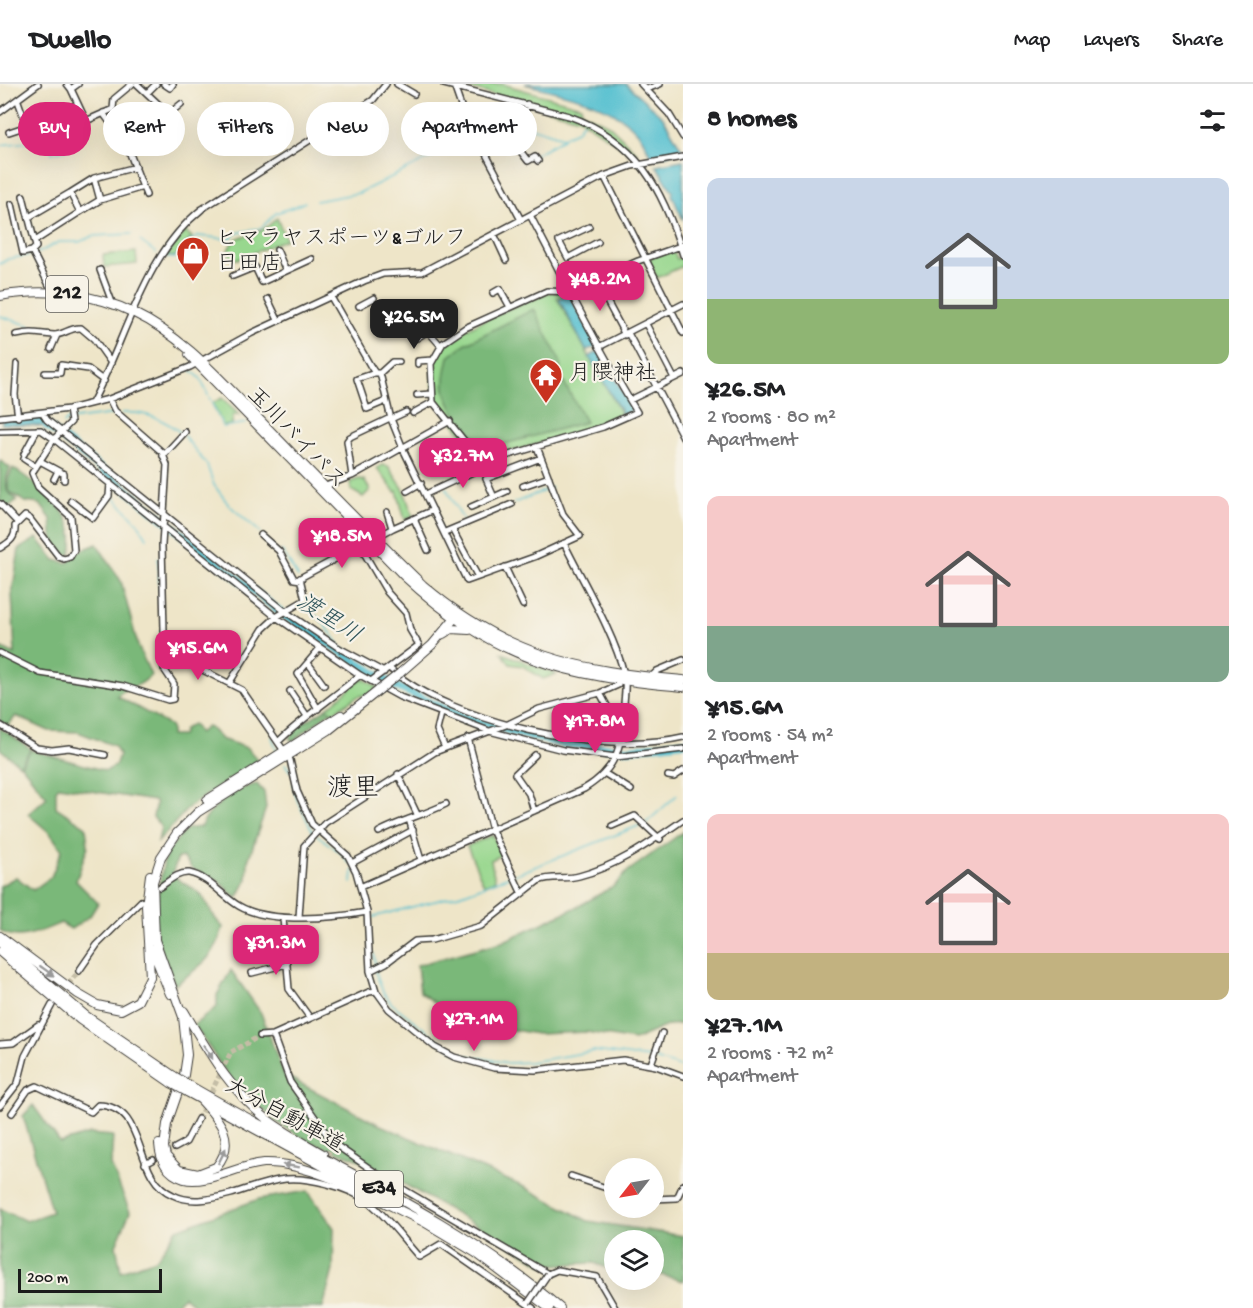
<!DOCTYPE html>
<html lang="en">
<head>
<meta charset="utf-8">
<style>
	:root { --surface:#fff; --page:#f2f2f2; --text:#202124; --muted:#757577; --line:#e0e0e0; --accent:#db2777 }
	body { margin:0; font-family:"Gochi Hand","Klee One",sans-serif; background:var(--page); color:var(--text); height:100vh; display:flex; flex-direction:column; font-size:22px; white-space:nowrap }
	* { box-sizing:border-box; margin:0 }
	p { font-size:20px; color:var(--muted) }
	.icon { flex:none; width:33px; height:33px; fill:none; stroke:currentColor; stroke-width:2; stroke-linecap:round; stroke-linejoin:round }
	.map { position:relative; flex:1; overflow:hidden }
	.drawer { display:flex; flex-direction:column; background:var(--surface); width:570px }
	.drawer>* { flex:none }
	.hud { position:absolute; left:18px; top:18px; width:570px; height:54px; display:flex; gap:12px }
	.needle { width:39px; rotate:239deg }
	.tools { position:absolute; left:604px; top:1074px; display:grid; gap:12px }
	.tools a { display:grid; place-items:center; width:60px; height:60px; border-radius:50%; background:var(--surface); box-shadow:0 6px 24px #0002; font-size:30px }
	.scale { position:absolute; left:18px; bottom:15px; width:144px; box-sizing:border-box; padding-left:6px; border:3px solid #1c1c1c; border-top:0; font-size:16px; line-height:21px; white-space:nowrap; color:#1c1c1c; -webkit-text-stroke:4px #f7f3e8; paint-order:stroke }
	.price { position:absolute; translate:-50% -51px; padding:0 14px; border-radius:12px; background:var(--accent); color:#fff; font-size:20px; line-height:39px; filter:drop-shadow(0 2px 3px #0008) }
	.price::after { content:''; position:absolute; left:50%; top:36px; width:18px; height:14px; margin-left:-9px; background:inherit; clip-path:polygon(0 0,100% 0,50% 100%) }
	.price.active { background:#222; color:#fff }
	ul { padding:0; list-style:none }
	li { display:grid; align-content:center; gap:12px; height:318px; padding:0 24px }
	li span { display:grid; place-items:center; height:186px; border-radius:12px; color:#555 }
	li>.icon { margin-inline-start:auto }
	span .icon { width:108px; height:108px; fill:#fffc; stroke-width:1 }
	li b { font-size:26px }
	h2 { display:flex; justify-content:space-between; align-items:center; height:72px; padding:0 24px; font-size:26px }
	.pill { padding:0 21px; border-radius:27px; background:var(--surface); box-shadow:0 6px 24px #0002; font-size:21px; line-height:54px }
	.pill.active { background:var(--accent); color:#fff }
	header { display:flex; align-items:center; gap:36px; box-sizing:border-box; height:84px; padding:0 30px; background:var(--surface); border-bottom:2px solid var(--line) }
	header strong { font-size:28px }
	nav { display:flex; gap:33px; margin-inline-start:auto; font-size:21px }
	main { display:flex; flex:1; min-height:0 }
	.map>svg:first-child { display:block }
</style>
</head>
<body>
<header>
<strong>Dwello</strong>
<nav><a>Map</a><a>Layers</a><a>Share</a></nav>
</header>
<main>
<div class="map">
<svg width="683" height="1224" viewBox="0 0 683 1224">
	<rect width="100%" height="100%" fill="#f7f3e8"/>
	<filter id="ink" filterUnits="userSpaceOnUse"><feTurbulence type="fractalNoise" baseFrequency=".0167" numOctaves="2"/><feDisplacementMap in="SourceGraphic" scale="12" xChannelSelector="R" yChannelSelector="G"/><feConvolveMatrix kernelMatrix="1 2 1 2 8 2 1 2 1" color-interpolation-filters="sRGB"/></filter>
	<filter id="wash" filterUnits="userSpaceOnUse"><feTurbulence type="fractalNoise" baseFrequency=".008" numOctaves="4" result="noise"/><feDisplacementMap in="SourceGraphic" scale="24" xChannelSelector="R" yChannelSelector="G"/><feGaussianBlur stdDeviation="1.35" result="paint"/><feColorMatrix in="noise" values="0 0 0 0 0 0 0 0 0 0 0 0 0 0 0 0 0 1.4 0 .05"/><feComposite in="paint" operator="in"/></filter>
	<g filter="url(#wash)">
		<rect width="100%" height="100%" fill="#eee5c8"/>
		<path fill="#98d78e" stroke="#5a7a55" stroke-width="1.5" d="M453 0H502L581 22 582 28 609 41 637 69 634 71 579 34Z
			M277 134 286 155 239 175H231L228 167C234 150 245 153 260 147 266 145 272 139 277 134Z
			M185 147 192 153 175 173 166 172Z
			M673 165 677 175 682 173 683 182 657 194 647 175Z
			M136 168 137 180 104 183 103 171Z
			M548 208 567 209 557 214 621 330 590 345 481 376 436 316C431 300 431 280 440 266 454 245 523 219 548 208Z
			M222 314 239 331H233L232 341 223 342 212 319Z
			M382 381 388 382 403 404 413 432 405 436 397 407 395 408 377 384Z
			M359 395 364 396 370 406 363 413 351 406 350 398Z
			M502 569 556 590 543 595 523 582 510 580Z
			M362 594 378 603 371 609 357 613 332 629 327 624Z
			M493 751 502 771 491 776 495 797 484 801 467 762Z"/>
		<path fill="#7ab879" stroke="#4b6a4a" stroke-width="1.5" d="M534 225 561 279 559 290 586 338 493 363C475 360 449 325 445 306 443 297 447 282 449 273L465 260Z
			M0 376 10 384 6 395 7 407 17 416 7 424 0 417Z
			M13 384C41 403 83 432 70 471H61L53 462 51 435 40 420 25 418 8 407V395Z
			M37 454 55 476 68 479 77 468 97 460 121 497 138 562 151 591C139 605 128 601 117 612L167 640 171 644V652H182L184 645 193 640 199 649 208 642 221 655 247 664 258 676 189 723 158 758 161 743 153 733 156 719 154 717 59 702 56 706V723L86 743 88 762 76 797 98 819 90 832 71 845 61 839C44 846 16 860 0 846V802L16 793 33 806 51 793 62 766 50 749 28 730 47 713 21 681 31 666 106 687 115 682 119 671 115 662 78 648 49 647 16 632 8 642 0 637V563L15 570 12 510 19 465Z
			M327 624 331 627 293 657 289 654 298 642Z
			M0 644 31 665 20 681 0 665Z
			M257 700 264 708 266 724 248 777 247 795 237 814 217 796 192 785 183 773 178 774 172 790C180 799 192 802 200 810 210 820 210 832 223 843 215 875 200 882 175 901L157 856 154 831 164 777 168 766 187 745 200 743C212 723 234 704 257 700Z
			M683 748V940L669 941 634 956 587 948 537 950 514 946 478 950 420 908 417 881 502 858 579 822 614 802 628 787Z
			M231 886 261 929 284 991 378 1040 524 1103 588 1137 683 1152V1197L654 1189V1156H615V1187L594 1179 544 1181 366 1078 307 1057 275 1037 229 993 194 941 217 923V911Z
			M33 1021 60 1059 90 1050 113 1052 111 1081 130 1128 116 1161 121 1187 156 1175 177 1145 259 1115 308 1107 334 1144 333 1186 323 1224H197L184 1212 172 1224H0V1125L26 1137 52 1128 23 1032Z"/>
		<path fill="#55c0d0" stroke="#386e76" stroke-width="1.5" d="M525 0H626L663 33 683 67 652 75C648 67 645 57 639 50 611 17 565 11 525 0Z
			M683 76V136L672 111 673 108 656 81Z
			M569 210 597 263 586 266 559 215Z
			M599 267 633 326 623 331 589 273Z
			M42 333 56 344 53 349 42 342 2 340V335Z"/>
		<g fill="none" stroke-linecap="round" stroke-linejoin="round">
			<path stroke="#55c0d0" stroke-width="1.5" d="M524 41 563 53 577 47 583 38
				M478 50 493 43
				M0 61 46 56 52 69 67 65 61 52 65 45 82 38
				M530 73 564 54
				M316 117 359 109 475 52
				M291 124 305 118
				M140 157 156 169
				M38 169 59 158H79L93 152 132 150
				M166 173 175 174 186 160 198 152 229 155 237 149 261 144 276 129 290 124
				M0 180 8 175 30 171
				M0 232 31 242
				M191 286 200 294 223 343 247 339
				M122 329C144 327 164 335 181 349
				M63 340 68 336 114 330
				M184 352 207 381 214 401 229 421 260 448
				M446 404 464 437
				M111 410 137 438 147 454
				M514 419 551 404
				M282 467 298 493
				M158 474 161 530
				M307 524 322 537 339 560
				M162 547 163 562 171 572
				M175 575 189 582
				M272 653 277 667
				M285 680 290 687
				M293 700 298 718 313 748
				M646 739 677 711
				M317 751 341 769 349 779
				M514 791 641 741
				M352 799 353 786
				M373 833 462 810 510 792
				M374 870 375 881
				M375 886 383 908 391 919 441 958 464 971 508 979 530 978 594 967 650 974
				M655 975 683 984"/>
			<path stroke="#55c0d0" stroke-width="8" d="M47 342 285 532 397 603 459 631 512 648 562 660 629 665 683 658"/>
		</g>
	</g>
	<g filter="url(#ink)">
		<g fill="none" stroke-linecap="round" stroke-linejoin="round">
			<path stroke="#c4bda6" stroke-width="5" stroke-dasharray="5 2.5" stroke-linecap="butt" d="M59 912 79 887
				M198 1035 231 968 260 952
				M153 1076 175 1064
				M324 1078 330 1066"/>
			<defs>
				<path id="minor" d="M67 0 71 5 78 0
					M137 0 169 30 181 20
					M164 0 170 4 173 0
					M397 0 414 10
					M444 0 569 32C637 56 663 105 683 171
					M641 0 669 30 683 53
					M454 2 462 25 521 136
					M71 5 86 37 113 25 114 15 132 0
					M647 5 660 0
					M147 9 156 0
					M527 20 520 44 524 50 512 56 528 77 535 73 538 77
					M0 28 38 0
					M103 29 127 62 146 111
					M45 33 76 21
					M9 48 27 42 18 17
					M451 48 470 39
					M136 83 94 94 70 109 80 128 100 116 143 103
					M604 92 683 249
					M94 94 100 116
					M12 120 23 169 32 167 36 163 23 112
					M530 131 570 208C591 248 613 289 637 328L603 343 482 379 433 318 431 280 443 259 465 244 547 207 570 208 638 177 683 161
					M29 133 70 109
					M589 143 559 157 568 174 598 158
					M494 150 506 176
					M35 157 80 128
					M277 166 286 187
					M32 167 53 209
					M100 186 113 221
					M233 192 255 183 262 198 312 175
					M595 195 625 251
					M493 209 500 205 510 223
					M331 213 371 283 375 289H380L391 335 404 367 467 497 534 473 580 452 563 430 537 363
					M268 215 278 236
					M359 222 374 214
					M646 240 674 294
					M425 249 419 238 428 232
					M628 249 683 353
					M16 251C36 247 36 250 54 251 64 251 70 243 81 244L94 255 111 279
					M417 254 428 247 441 262
					M599 263 683 220
					M51 265 57 251
					M17 280 15 311 18 333
					M418 280V277L433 276
					M45 289H60L61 281 88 285 104 297
					M375 289 357 295 367 325 386 317
					M380 289 392 278H399
					M417 311 431 310
					M109 315 115 327 162 368 167 381 162 461 164 547 168 562 175 572 242 606 282 664
					M630 316 683 290
					M92 319C126 255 143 172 202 125L373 16 386 0
					M413 329 433 318
					M43 330 47 336 286 528 339 564 384 588
					M0 333 69 325 109 315 190 283 252 249 364 197 383 190 422 188 604 92 632 82 683 73
					M391 335 406 328
					M0 347 41 346 54 355 276 533 360 591 400 613 489 647 563 666 616 673 683 665
					M24 370 37 346
					M163 372 185 348
					M24 375 36 383
					M40 377 64 390V396
					M352 392 347 357 350 353 390 334
					M54 395 58 387
					M523 402 549 393
					M323 403 352 392 450 337
					M407 407 421 399
					M426 410 473 388 482 379
					M494 413 507 407
					M71 417 93 434 109 412 110 399
					M0 420 17 438
					M471 423 494 413 486 395 541 374
					M387 428 392 444
					M414 435 428 466
					M452 445 478 493
					M445 448 512 420
					M261 451 279 467 294 495 301 496
					M360 462 387 508 406 529 410 546 419 561 371 597
					M0 464C10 458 16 454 15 442L25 432 30 435 59 473 64 475 70 473 74 466 71 433 38 403 32 389 54 355 71 338 69 325
					M505 483 523 521
					M0 569 40 589 123 602 168 616 173 615 174 600 164 585 163 579 175 572
					M308 579 324 601
					M389 584C451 639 603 672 683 653
					M651 593 657 587 683 576
					M230 598 263 545 276 533 305 516 300 494 393 444 433 426
					M290 607 307 632
					M600 609 618 601
					M318 625 298 590 320 564
					M441 630 437 646 445 664
					M0 641 37 664 52 666 69 664 105 671
					M468 654 492 746 521 808
					M278 658C303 633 333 614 360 591
					M290 676 297 707 312 740 348 772 356 788 367 828 370 887 376 907 389 925 435 963 454 973 494 984 535 986 623 976 656 982 683 992
					M604 689 631 706
					M398 690 417 730
					M668 692 674 693 683 687
					M534 727 529 710 515 690 535 671
					M409 735 421 776
					M612 742 635 732 660 755
					M379 748C401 736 424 731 446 720
					M352 779 413 746
					M160 803C169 797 178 788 189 789 209 793 222 812 239 822 269 840 334 834 367 828
					M360 803 584 705C619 684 622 660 624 622 624 612 627 600 624 590 615 551 582 496 564 459
					M299 833 304 762 325 739 435 668 506 641 539 625 600 609 612 631 623 638
					M283 834 289 905 310 934
					M79 887 97 861 141 817
					M370 887 386 879 415 857 432 856 481 842 538 797C552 791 565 796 579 792 618 782 651 758 683 736
					M252 889 287 880
					M273 951 290 998 333 1059 379 1091 548 1190 557 1186 597 1193 615 1224
					M260 952 273 951 369 908 376 907
					M0 960 13 959 38 941
					M651 980 662 949
					M0 1022 18 999 25 972 52 921
					M12 1029 28 1006 37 1002 91 1028 98 1021C149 1022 131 1093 173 1111 191 1120 212 1115 231 1110 247 1105 263 1099 279 1096 305 1091 349 1103 370 1119 388 1134 403 1155 419 1173L441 1160 533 1224
					M175 1064 186 1058 198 1035
					M145 1080 153 1076
					M571 1092 615 1107
					M654 1115 677 1114 683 1101"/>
				<path id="highway" d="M0 212C44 204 94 209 134 229 185 253 223 299 262 338 315 393 368 448 423 501 505 571 578 587 683 596
					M189 271 403 491C494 576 563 592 683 603
					M443 550 451 545 469 546
					M400 589 432 561 458 530
					M207 716 341 631
					M0 852 78 910 97 921 121 926 138 917 150 893 146 822 150 791
					M0 859 85 931 174 992
					M152 865 170 910
					M0 868 80 936 171 999
					M184 927C208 967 230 1007 268 1036 285 1049 305 1059 323 1070
					M189 1001C313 1074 450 1129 560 1224
					M187 1008 370 1108
					M200 1015C219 1035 238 1057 216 1083L198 1090 179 1086 166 1072 164 1063 167 1040 184 991 187 971 183 933 155 856 153 798 161 773 177 749 198 728 329 646 379 606
					M159 1060C160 1076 167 1090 184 1095 206 1101 239 1081 264 1079 311 1077 379 1117 422 1137
					M419 1135 476 1169 549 1224"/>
			</defs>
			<use href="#minor" stroke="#3c3a36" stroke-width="8"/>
			<use href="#highway" stroke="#3c3a36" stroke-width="10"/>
			<use href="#minor" stroke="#fff" stroke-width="5"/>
			<use href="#highway" stroke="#fff" stroke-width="8"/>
			<defs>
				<path id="minor-bridge" d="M528 1219 548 1190"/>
				<path id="highway-bridge" d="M379 606 400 589
					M174 992 189 1001
					M171 999 187 1008"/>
			</defs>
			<use href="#minor-bridge" stroke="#3c3a36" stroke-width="8" stroke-linecap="butt"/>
			<use href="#highway-bridge" stroke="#3c3a36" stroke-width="10" stroke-linecap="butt"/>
			<use href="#minor-bridge" stroke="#fff" stroke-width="5"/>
			<use href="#highway-bridge" stroke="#fff" stroke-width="8"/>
		</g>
		<defs><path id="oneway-solid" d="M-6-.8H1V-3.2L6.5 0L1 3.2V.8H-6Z" transform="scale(1.5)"/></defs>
		<g fill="#999">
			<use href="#oneway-solid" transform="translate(47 887) rotate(36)"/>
			<use href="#oneway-solid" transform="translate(208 968) rotate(57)"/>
			<use href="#oneway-solid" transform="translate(222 1072) rotate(-64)"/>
			<use href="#oneway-solid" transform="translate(291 1082) rotate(-171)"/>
		</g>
	</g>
	<defs>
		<symbol id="shop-pin" viewBox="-11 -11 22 30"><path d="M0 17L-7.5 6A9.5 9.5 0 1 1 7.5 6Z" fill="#c8321e" stroke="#f7f3e8"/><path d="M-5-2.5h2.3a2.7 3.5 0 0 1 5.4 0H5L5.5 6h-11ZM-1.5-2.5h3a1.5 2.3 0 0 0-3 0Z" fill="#fff"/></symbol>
		<symbol id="temple-pin" viewBox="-11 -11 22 30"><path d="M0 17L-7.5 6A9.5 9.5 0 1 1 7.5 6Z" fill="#c8321e" stroke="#f7f3e8"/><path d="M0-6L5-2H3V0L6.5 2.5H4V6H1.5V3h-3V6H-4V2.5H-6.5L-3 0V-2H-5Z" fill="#fff"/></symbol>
	</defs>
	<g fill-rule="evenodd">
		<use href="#shop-pin" x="174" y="150" width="38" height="52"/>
		<use href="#temple-pin" x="527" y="272" width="38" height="52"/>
	</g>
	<g text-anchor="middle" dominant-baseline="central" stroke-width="4.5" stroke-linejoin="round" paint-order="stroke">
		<g fill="#f7f3e8" stroke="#5e5c59" stroke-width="1.5">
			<rect x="46" y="192" width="42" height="36" rx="4.5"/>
			<rect x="355" y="1087" width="48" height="36" rx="4.5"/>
		</g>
		<g font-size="21" font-weight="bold" fill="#1c1c1c">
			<text x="67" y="210">212</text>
			<text x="379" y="1105">E34</text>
		</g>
		<g font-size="22" fill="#1c1c1c" stroke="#f7f3e8" text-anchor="start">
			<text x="216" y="156">ヒマラヤスポーツ&amp;ゴルフ<tspan x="216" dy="25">日田店</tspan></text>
			<text x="569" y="291">月隈神社</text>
		</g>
		<g font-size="22" fill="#1c1c1c" stroke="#f7f3e8">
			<text transform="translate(295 355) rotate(46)">玉川バイパス</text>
			<text transform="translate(284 1033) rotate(29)">大分自動車道</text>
		</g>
		<g font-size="24" font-style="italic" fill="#30555b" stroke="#f7f3e8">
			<text transform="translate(328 536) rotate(33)">渡里川</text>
		</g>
		<g font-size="26" fill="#1c1c1c" stroke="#f7f3e8">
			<text x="353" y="706">渡里</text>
		</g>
	</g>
</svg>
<div class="tools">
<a><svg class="needle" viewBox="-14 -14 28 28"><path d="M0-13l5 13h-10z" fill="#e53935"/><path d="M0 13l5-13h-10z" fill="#757577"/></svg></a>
<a><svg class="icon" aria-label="layers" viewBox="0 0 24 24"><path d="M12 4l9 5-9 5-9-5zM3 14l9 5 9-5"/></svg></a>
</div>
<div class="scale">200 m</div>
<b class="price" style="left:600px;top:228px">¥48.2M</b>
<b class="price active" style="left:414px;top:266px">¥26.5M</b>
<b class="price" style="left:463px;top:405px">¥32.7M</b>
<b class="price" style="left:342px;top:485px">¥18.5M</b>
<b class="price" style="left:198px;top:597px">¥15.6M</b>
<b class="price" style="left:595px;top:670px">¥17.8M</b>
<b class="price" style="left:276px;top:892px">¥31.3M</b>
<b class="price" style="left:474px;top:968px">¥27.1M</b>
<div class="hud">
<a class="pill active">Buy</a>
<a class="pill">Rent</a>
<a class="pill">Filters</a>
<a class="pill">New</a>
<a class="pill">Apartment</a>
</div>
</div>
<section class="drawer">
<h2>8 homes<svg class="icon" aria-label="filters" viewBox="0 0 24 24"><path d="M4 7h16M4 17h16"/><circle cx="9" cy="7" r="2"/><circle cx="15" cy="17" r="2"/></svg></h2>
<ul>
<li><span style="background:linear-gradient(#c9d6e8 65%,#8fb573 0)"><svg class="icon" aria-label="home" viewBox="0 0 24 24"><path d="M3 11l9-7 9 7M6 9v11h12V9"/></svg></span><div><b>¥26.5M</b><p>2 rooms · 80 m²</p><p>Apartment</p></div></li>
<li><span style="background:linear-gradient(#f6c9c9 70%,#7fa58c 0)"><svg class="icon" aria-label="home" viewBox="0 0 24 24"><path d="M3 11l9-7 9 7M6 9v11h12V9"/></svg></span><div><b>¥15.6M</b><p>2 rooms · 54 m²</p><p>Apartment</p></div></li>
<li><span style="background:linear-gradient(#f6c9c9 75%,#c2b280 0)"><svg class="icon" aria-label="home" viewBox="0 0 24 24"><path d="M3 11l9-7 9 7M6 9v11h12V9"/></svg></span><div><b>¥27.1M</b><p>2 rooms · 72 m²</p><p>Apartment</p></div></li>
</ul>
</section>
</main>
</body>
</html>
